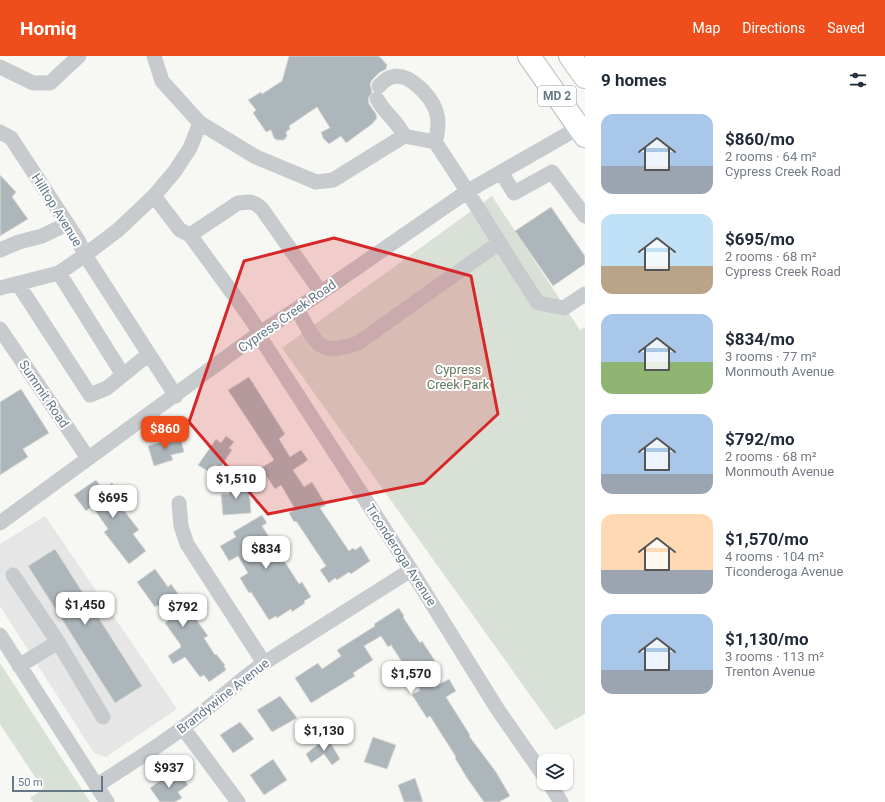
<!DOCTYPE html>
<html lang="en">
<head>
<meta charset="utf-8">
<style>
	:root { --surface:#fff; --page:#f2f2f3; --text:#1f2937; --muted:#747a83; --accent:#ef4e1c }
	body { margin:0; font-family:Roboto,sans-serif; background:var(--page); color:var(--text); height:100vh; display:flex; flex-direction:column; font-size:15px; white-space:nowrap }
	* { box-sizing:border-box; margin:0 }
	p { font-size:13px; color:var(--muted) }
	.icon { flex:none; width:22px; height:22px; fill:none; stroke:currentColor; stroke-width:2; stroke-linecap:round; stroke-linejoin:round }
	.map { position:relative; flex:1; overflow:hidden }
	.details { display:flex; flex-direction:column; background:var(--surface); width:300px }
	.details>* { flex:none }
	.tools { position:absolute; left:537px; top:698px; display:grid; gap:8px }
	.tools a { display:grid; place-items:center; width:36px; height:36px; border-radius:8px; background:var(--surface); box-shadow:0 1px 3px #0004; font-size:20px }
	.scale { position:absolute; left:12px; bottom:10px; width:91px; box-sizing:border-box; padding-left:4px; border:2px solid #647887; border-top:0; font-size:11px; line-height:14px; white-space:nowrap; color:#647887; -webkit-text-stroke:3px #fff; paint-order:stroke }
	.price { position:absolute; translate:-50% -34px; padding:0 9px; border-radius:8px; background:#fff; color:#222; font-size:13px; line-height:26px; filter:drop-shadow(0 1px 2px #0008) }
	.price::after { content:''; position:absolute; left:50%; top:24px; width:12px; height:9px; margin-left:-6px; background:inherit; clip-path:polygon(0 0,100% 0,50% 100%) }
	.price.active { background:var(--accent); color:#fff }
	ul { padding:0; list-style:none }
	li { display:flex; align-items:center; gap:12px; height:100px; padding:0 16px }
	li span { display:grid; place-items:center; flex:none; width:112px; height:80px; border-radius:12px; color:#555 }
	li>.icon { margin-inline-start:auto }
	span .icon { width:48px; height:48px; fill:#fffc; stroke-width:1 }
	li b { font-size:17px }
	h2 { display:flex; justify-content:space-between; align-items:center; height:48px; padding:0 16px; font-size:17px }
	header { display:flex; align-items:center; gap:24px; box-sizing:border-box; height:56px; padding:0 20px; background:var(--accent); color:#fff }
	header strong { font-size:19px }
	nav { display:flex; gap:22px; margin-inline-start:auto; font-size:14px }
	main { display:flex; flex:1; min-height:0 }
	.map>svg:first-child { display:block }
</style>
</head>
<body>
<header>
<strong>Homiq</strong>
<nav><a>Map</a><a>Directions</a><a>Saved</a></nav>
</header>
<main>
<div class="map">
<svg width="585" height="746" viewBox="0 0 585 746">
	<rect width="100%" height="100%" fill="#f7f7f4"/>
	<path fill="#e5e6e5" d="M45 460 177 653 106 701 94 697 0 550V488Z"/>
	<path fill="#d9e0d5" d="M492 140 580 274 585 271V658L555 674 282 292Z
		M0 607 90 746H33L30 742 43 733 0 668Z"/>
	<path fill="#adb6bb" stroke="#d9d9d7" d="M289 0H378L381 2 387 9 386 13 379 17 372 24 370 28 372 36 368 43 369 48 376 58 377 62 372 68 346 87 341 80 329 88 323 82 321 76 330 72 317 51 289 70 290 73 286 76 287 80 284 84H277L274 82 271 74 266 76 253 57 256 54 248 44 261 36 262 38 282 25Z
		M0 119 16 136 12 141 28 163 0 180Z
		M551 151 585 200V208L553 230 515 175Z
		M249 321 285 378 279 383 290 401 301 394 308 404 293 414 304 431 312 426 326 449 320 452 349 495 353 492 355 494 361 490 370 505 351 518 349 516 337 524 335 522 329 527 320 514 326 510 296 465 294 466 289 457 295 453 281 429 275 433 261 412 274 404 228 334Z
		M21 333 49 377 23 393 28 401 0 419V346Z
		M172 379 175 386 181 384 184 396 171 399 173 404 154 410 148 390 160 386 159 383Z
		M226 380 234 386 229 392 232 394 220 412 215 409 211 417 198 409 216 383 221 387Z
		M96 424 103 434 112 427 120 439 115 443 139 474 133 478 146 495 129 508 104 476 108 473 92 450 86 455 74 439Z
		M238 424V431L249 430 251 457 223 459 221 438H229V425Z
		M262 459 267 467 262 470 299 528 302 526 311 541 304 545 305 547 292 556 291 553 277 562 276 560 269 564 251 536 249 537 240 522 248 517 238 500 229 505 220 490 236 481 233 476Z
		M55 493 142 630 115 647 28 510Z
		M155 513 168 531 171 528 208 580 204 582 215 599 216 598 225 609 224 610 226 614 209 626 204 619 200 621 185 601 173 608 168 600 181 591 180 588 165 567 169 564 158 549 155 551 137 526Z
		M399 552 404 560 403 561 420 587 422 585 437 608 429 613 438 629 449 623 456 635 446 641 470 679 469 680 496 716 510 740 499 746H484L467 722 455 702 456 701 430 660 427 662 412 639 420 634 391 589 388 591 381 580 364 590 373 604 353 617 355 620 311 647 295 622 318 607 322 613 341 600 337 594 375 570 374 568Z
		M280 640 297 662 272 676 257 654Z
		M240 666 254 683 233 697 220 679Z
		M327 681 340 703 332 709 324 698 311 707 306 698Z
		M373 681 396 689 387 713 364 706Z
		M273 703 287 724 264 739 250 719Z
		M180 718 188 729 178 736 182 742 175 746H160L150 732 168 719 171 723Z
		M415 722 423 746H404L398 729Z"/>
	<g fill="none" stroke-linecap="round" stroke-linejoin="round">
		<defs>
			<path id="highway" d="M529 0 585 80
				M570 0 585 21"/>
		</defs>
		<use href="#highway" stroke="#b9bdc0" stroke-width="24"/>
		<path stroke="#c7cbce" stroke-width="15" d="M154 0 162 25 200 67 256 101 316 126 333 124 404 80 435 86C471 139 503 194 538 247L564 252 585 238
			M0 11 33 27H50L79 0
			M379 30C383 26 386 22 392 21 409 16 431 40 436 55 440 66 438 76 435 86
			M377 43C384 57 397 64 404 80
			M0 76 11 82 78 184 85 199 59 217 0 232
			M501 116 514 137 552 116 585 160
			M154 140 180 174 190 179
			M0 194 19 186 42 180 67 168
			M59 217 123 319
			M18 228 90 339 107 332 149 298
			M297 253C316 286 317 302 358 287L499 187
			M0 273 88 402
			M260 277 247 257 190 179 238 147 250 146 256 148 262 153 288 190 321 236
			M258 278 411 514 498 654 544 720
			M176 340 85 199 118 174 154 140 175 115 190 92 200 67
			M179 447 181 470 187 488 264 607
			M0 467 258 278 297 253 468 135 585 68
			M13 519 58 586 19 610
			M0 579 107 746
			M58 586 103 661
			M183 672 238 746
			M549 727 561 746
			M96 730C126 710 157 692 185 670 212 650 236 627 264 607L411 514"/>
		<use href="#highway" stroke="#fff" stroke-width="22"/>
	</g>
	<path fill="#d62828" fill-opacity="0.2" stroke="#d62828" stroke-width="3" stroke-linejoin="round" d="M334 182 471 220 498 358 424 427 268 458 189 366 244 205Z"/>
	<g text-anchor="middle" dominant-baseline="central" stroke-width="4" stroke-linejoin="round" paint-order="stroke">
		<rect fill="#fff" stroke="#92a0ab" stroke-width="1" x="538" y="30" width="38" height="20" rx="3"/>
		<g font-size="12" font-weight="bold" fill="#647887">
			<text x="557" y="40">MD 2</text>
		</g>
		<g font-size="13" fill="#647887" stroke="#fff">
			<text transform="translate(57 154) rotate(58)">Hilltop Avenue</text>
			<text transform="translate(287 260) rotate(-35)">Cypress Creek Road</text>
			<text transform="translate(44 338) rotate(56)">Summit Road</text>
			<text transform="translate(401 499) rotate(57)">Ticonderoga Avenue</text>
			<text transform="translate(223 640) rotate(-38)">Brandywine Avenue</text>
		</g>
		<g font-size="13" fill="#657960" stroke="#fff">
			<text x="458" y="313">Cypress<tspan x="458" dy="15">Creek Park</tspan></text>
		</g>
	</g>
</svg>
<div class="tools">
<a><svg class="icon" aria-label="layers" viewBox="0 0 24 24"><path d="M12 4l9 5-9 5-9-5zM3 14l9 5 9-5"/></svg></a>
</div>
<div class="scale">50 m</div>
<b class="price active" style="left:165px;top:394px">$860</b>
<b class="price" style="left:236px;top:444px">$1,510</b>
<b class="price" style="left:113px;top:463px">$695</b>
<b class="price" style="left:266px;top:514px">$834</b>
<b class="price" style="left:85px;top:570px">$1,450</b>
<b class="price" style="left:183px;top:572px">$792</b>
<b class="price" style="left:411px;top:639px">$1,570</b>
<b class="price" style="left:324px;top:696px">$1,130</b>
<b class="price" style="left:169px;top:733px">$937</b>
</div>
<section class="details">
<h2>9 homes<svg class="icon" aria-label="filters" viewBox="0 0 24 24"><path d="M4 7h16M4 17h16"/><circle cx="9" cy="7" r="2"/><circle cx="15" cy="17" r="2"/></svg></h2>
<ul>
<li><span style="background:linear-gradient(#a9c7e8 65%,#9aa5b1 0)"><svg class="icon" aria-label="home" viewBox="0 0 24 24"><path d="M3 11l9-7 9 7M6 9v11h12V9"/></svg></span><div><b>$860/mo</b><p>2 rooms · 64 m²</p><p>Cypress Creek Road</p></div></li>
<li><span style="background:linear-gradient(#bfe0f5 65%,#b9a48a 0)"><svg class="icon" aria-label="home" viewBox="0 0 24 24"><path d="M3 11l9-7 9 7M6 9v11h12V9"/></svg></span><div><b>$695/mo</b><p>2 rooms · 68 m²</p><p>Cypress Creek Road</p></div></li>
<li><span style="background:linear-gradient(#a9c7e8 60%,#8fb573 0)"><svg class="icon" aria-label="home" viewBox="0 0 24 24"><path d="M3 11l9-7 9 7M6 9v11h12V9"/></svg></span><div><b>$834/mo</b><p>3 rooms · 77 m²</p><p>Monmouth Avenue</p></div></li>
<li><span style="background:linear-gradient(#a9c7e8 75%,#9aa5b1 0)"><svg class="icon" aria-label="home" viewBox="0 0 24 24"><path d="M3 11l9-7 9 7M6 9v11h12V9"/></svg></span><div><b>$792/mo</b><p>2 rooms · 68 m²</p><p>Monmouth Avenue</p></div></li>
<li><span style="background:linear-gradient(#ffd9b3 70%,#9aa5b1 0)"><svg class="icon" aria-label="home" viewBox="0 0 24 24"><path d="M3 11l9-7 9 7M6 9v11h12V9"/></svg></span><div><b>$1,570/mo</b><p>4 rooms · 104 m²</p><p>Ticonderoga Avenue</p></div></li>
<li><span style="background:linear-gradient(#a9c7e8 70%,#9aa5b1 0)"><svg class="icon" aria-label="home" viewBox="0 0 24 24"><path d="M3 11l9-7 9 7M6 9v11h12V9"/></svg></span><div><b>$1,130/mo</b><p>3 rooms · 113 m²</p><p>Trenton Avenue</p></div></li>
</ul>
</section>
</main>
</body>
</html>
